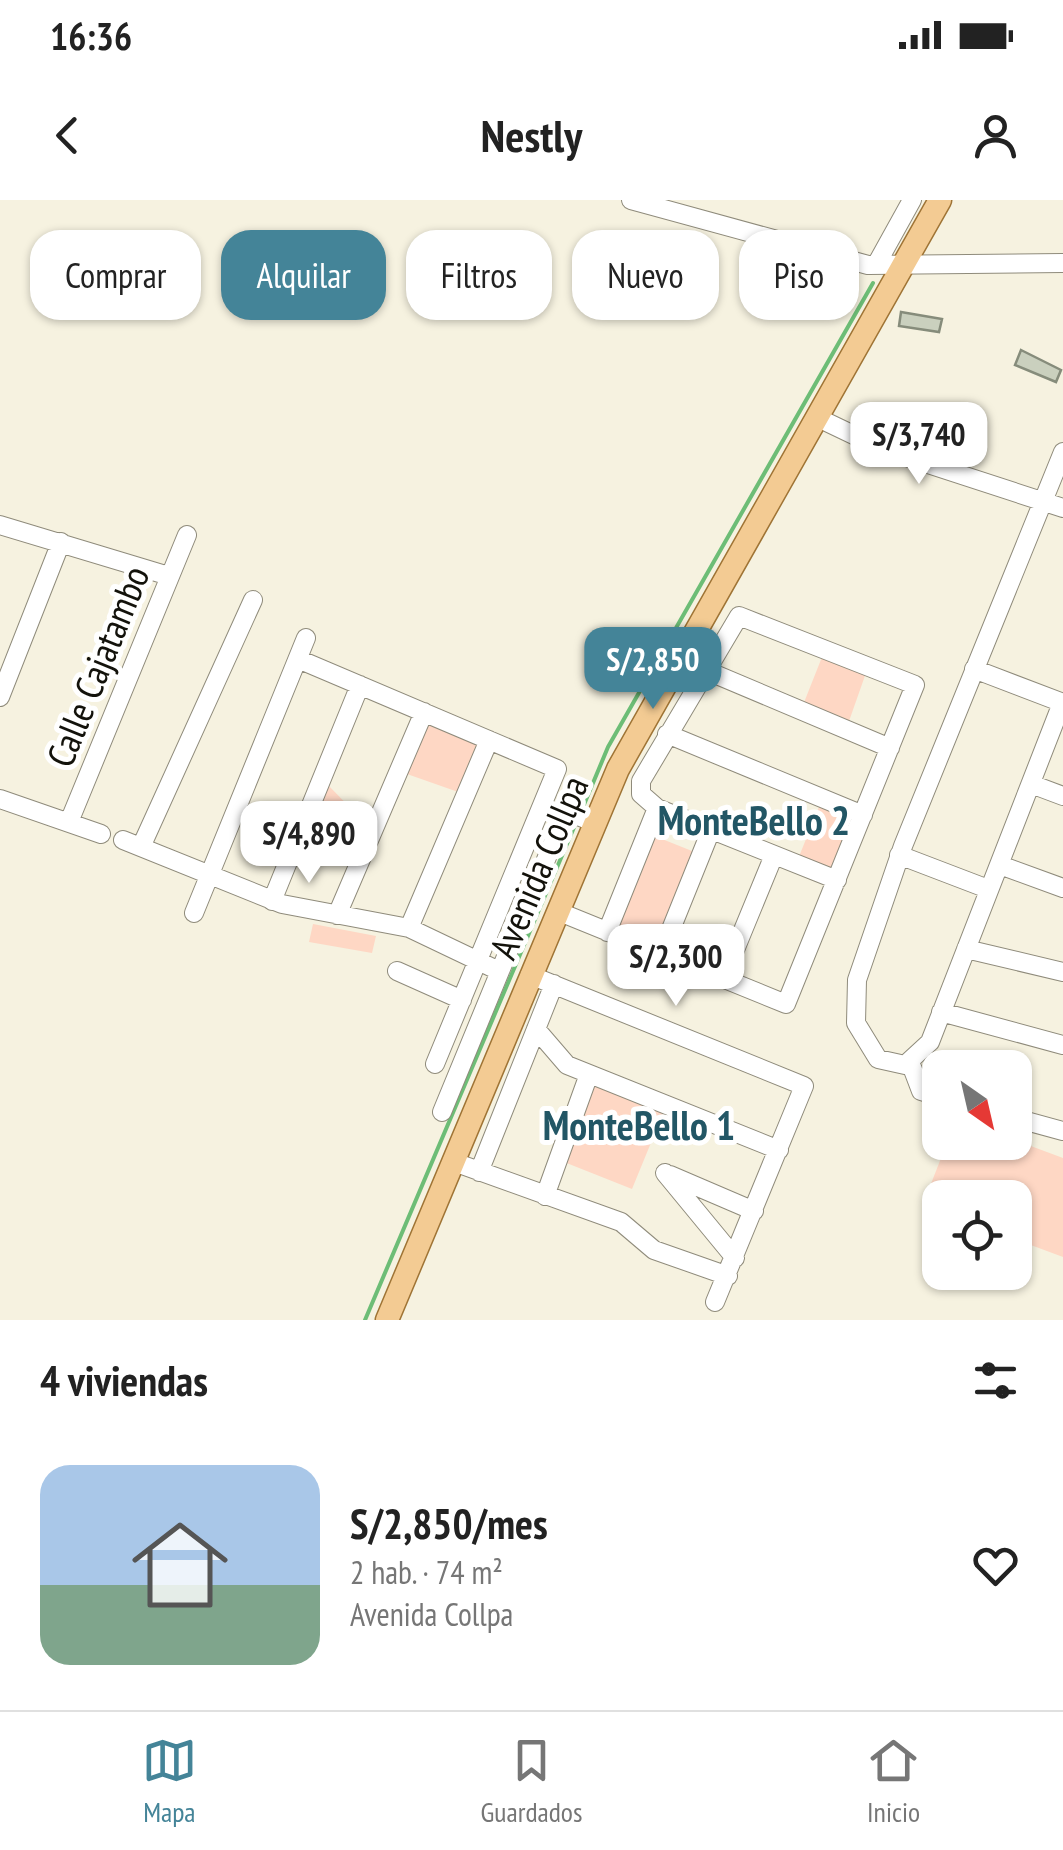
<!DOCTYPE html>
<html lang="es">
<head>
<meta charset="utf-8">
<style>
	:root { --surface:#fff; --page:#f2f2f2; --text:#222; --muted:#767676; --line:#e0e0e0; --accent:#448498 }
	body { margin:0; font-family:"PT Sans Narrow",sans-serif; background:var(--page); color:var(--text); height:100vh; display:flex; flex-direction:column; font-size:38px; white-space:nowrap }
	* { box-sizing:border-box; margin:0 }
	p { font-size:32px; color:var(--muted) }
	.icon { flex:none; width:55px; height:55px; fill:none; stroke:currentColor; stroke-width:2; stroke-linecap:round; stroke-linejoin:round }
	.map { position:relative; height:1120px; overflow:hidden }
	.panel { display:flex; flex-direction:column; background:var(--surface); flex:1 }
	.panel>* { flex:none }
	.top-card { position:absolute; left:30px; top:30px; width:1005px; height:90px; display:flex; gap:20px }
	.needle { width:65px; rotate:146deg }
	.buttons { position:absolute; left:922px; top:850px; display:grid; gap:20px }
	.buttons a { display:grid; place-items:center; width:110px; height:110px; border-radius:20px; background:var(--surface); box-shadow:0 2px 8px #0004; font-size:50px }
	.price { position:absolute; translate:-50% -85px; padding:0 22px; border-radius:20px; background:#fff; color:#222; font-size:32px; line-height:65px; filter:drop-shadow(0 2px 5px #0008) }
	.price::after { content:''; position:absolute; left:50%; top:60px; width:30px; height:22px; margin-left:-15px; background:inherit; clip-path:polygon(0 0,100% 0,50% 100%) }
	.price.current { background:var(--accent); color:#fff }
	ul { padding:0; list-style:none }
	li { display:flex; align-items:center; gap:30px; height:250px; padding:0 40px }
	li+li { border-top:2px solid var(--line) }
	li span { display:grid; place-items:center; flex:none; width:280px; height:200px; border-radius:30px; color:#555 }
	li>.icon { margin-inline-start:auto }
	span .icon { width:120px; height:120px; fill:#fffc; stroke-width:1 }
	li b { font-size:42px }
	h2 { display:flex; justify-content:space-between; align-items:center; height:120px; padding:0 40px; font-size:42px }
	.chip { padding:0 35px; border-radius:30px; background:var(--surface); box-shadow:0 2px 8px #0004; font-size:35px; line-height:90px }
	.chip.current { background:var(--accent); color:#fff }
	.status { display:flex; justify-content:space-between; align-items:center; height:70px; padding:0 50px; background:var(--surface); direction:ltr }
	.status svg { height:28px; fill:currentColor }
	header { display:flex; justify-content:space-between; align-items:center; height:130px; padding:0 40px; background:var(--surface); font-size:45px; font-weight:800 }
	.dock { display:flex; justify-content:space-around; align-items:center; height:140px; border-top:2px solid var(--line); background:var(--surface); font-size:28px; color:var(--muted) }
	.dock a { display:grid; justify-items:center; gap:5px }
	.dock .current { color:var(--accent) }
	.map>svg:first-child { display:block }
</style>
</head>
<body>
<div class="status"><b>16:36</b><svg viewBox="0 0 49 12"><path d="M0 12V9h3v3zM5 12V6h3v6zM10 12V3h3v9zM15 12V0h3v12zM26 1h20v11H26zM47 4h2v5h-2z"/></svg></div>
<header><svg class="icon" aria-label="back" viewBox="0 0 24 24"><path d="M15 5l-7 7 7 7"/></svg>Nestly<svg class="icon" aria-label="person" viewBox="0 0 24 24"><circle cx="12" cy="8" r="4"/><path d="M4 21q1-7 8-7t8 7"/></svg></header>
<div class="map">
<svg width="1063" height="1120" viewBox="0 0 1063 1120">
	<rect width="100%" height="100%" fill="#f6f2e0"/>
	<path fill="#fed7c4" d="M824 452 867 470 848 524 803 505Z
		M429 519 484 543 461 593 407 574Z
		M329 586 369 627 357 654 315 620Z
		M821 602 856 617 832 673 798 659Z
		M652 635 697 653 659 747 614 729Z
		M313 724 376 736 372 753 309 742Z
		M593 882 664 911 632 989 564 962Z
		M1015 940 1063 958V1057L1015 1039V998H940V1010L923 1004 947 943Z"/>
	<g fill="none" stroke-linecap="round" stroke-linejoin="round">
		<path stroke="#6dbd76" stroke-width="4" d="M583 607 608 547 873 83
			M365 1120 575 625"/>
	</g>
	<path fill="#cad0be" stroke="#868c7b" stroke-width="2.5" d="M901 112 942 119 939 132 899 126Z
		M1021 150 1061 170 1056 182 1015 165Z"/>
	<g fill="none" stroke-linecap="round" stroke-linejoin="round">
		<defs>
			<path id="minor" d="M631 0 868 65 1063 63
				M876 65 912 0
				M816 217 885 250 1063 308
				M0 325 169 376
				M298 459 557 569 435 864
				M679 459 890 548
				M974 469 1063 503
				M0 497 61 342
				M1062 503 930 842 905 865 878 859 856 823 857 780 903 646 1063 252
				M667 534 863 615
				M1031 584 1063 596
				M0 599 101 634
				M69 622 187 335
				M123 640 282 704 409 728 497 770
				M141 647 253 400
				M899 655 988 689
				M1000 665 1063 688
				M272 701 360 485
				M557 711 786 804 915 485 739 416 641 581V594L657 608 837 680
				M194 713 306 438
				M337 715 424 512
				M409 728 489 540
				M607 732 657 608
				M966 749 1063 772
				M661 754 711 630
				M397 771 462 800
				M530 775 804 886 715 1102
				M723 779 774 655
				M941 812 1063 845
				M536 829 567 865 779 950
				M910 862 921 891 940 897
				M442 912 566 611 595 623
				M1015 918 1063 931
				M454 962 621 1022 654 1050 728 1076
				M479 972 554 784
				M665 973 735 1058
				M670 975 754 1011
				M545 996 589 874"/>
			<path id="major" d="M387 1120 618 569 940 0"/>
		</defs>
		<use href="#minor" stroke="#8f8b7b" stroke-width="20"/>
		<use href="#major" stroke="#9f7435" stroke-width="25"/>
		<use href="#minor" stroke="#fff" stroke-width="18"/>
		<use href="#major" stroke="#f3cb93" stroke-width="22"/>
	</g>
	<g text-anchor="middle" dominant-baseline="central" stroke-width="10" stroke-linejoin="round" paint-order="stroke">
		<g font-size="38" fill="#13120b" stroke="#fff">
			<text transform="translate(97 466) rotate(-68)">Calle Cajatambo</text>
			<text transform="translate(538 667) rotate(-67)">Avenida Collpa</text>
		</g>
		<g font-size="40" font-weight="bold" fill="#225665" stroke="#fff">
			<text x="754" y="620">MonteBello 2</text>
			<text x="639" y="925">MonteBello 1</text>
		</g>
	</g>
</svg>
<div class="buttons">
<a><svg class="needle" viewBox="-14 -14 28 28"><path d="M0-13l5 13h-10z" fill="#e53935"/><path d="M0 13l5-13h-10z" fill="#767676"/></svg></a>
<a><svg class="icon" aria-label="locate" viewBox="0 0 24 24"><circle cx="12" cy="12" r="6"/><path d="M12 2v4M12 18v4M2 12h4M18 12h4"/></svg></a>
</div>
<b class="price" style="left:919px;top:287px">S/3,740</b>
<b class="price current" style="left:653px;top:512px">S/2,850</b>
<b class="price" style="left:309px;top:686px">S/4,890</b>
<b class="price" style="left:676px;top:809px">S/2,300</b>
<div class="top-card">
<a class="chip">Comprar</a>
<a class="chip current">Alquilar</a>
<a class="chip">Filtros</a>
<a class="chip">Nuevo</a>
<a class="chip">Piso</a>
</div>
</div>
<section class="panel">
<h2>4 viviendas<svg class="icon" aria-label="filters" viewBox="0 0 24 24"><path d="M4 7h16M4 17h16"/><circle cx="9" cy="7" r="2"/><circle cx="15" cy="17" r="2"/></svg></h2>
<ul>
<li><span style="background:linear-gradient(#a9c7e8 60%,#7fa58c 0)"><svg class="icon" aria-label="home" viewBox="0 0 24 24"><path d="M3 11l9-7 9 7M6 9v11h12V9"/></svg></span><div><b>S/2,850/mes</b><p>2 hab. · 74 m²</p><p>Avenida Collpa</p></div><svg class="icon" aria-label="heart" viewBox="0 0 24 24"><path d="M12 20l-8-8c-3-5 5-10 8-4 3-6 11-1 8 4z"/></svg></li>
</ul>
</section>
<nav class="dock">
<a class="current"><svg class="icon" aria-label="map" viewBox="0 0 24 24"><path d="M3 6l6-2 6 2 6-2v14l-6 2-6-2-6 2zM9 4v14M15 6v14"/></svg>Mapa</a>
<a><svg class="icon" aria-label="saved" viewBox="0 0 24 24"><path d="M7 4h10v16l-5-4-5 4z"/></svg>Guardados</a>
<a><svg class="icon" aria-label="home" viewBox="0 0 24 24"><path d="M3 11l9-7 9 7M6 9v11h12V9"/></svg>Inicio</a>
</nav>
</body>
</html>
